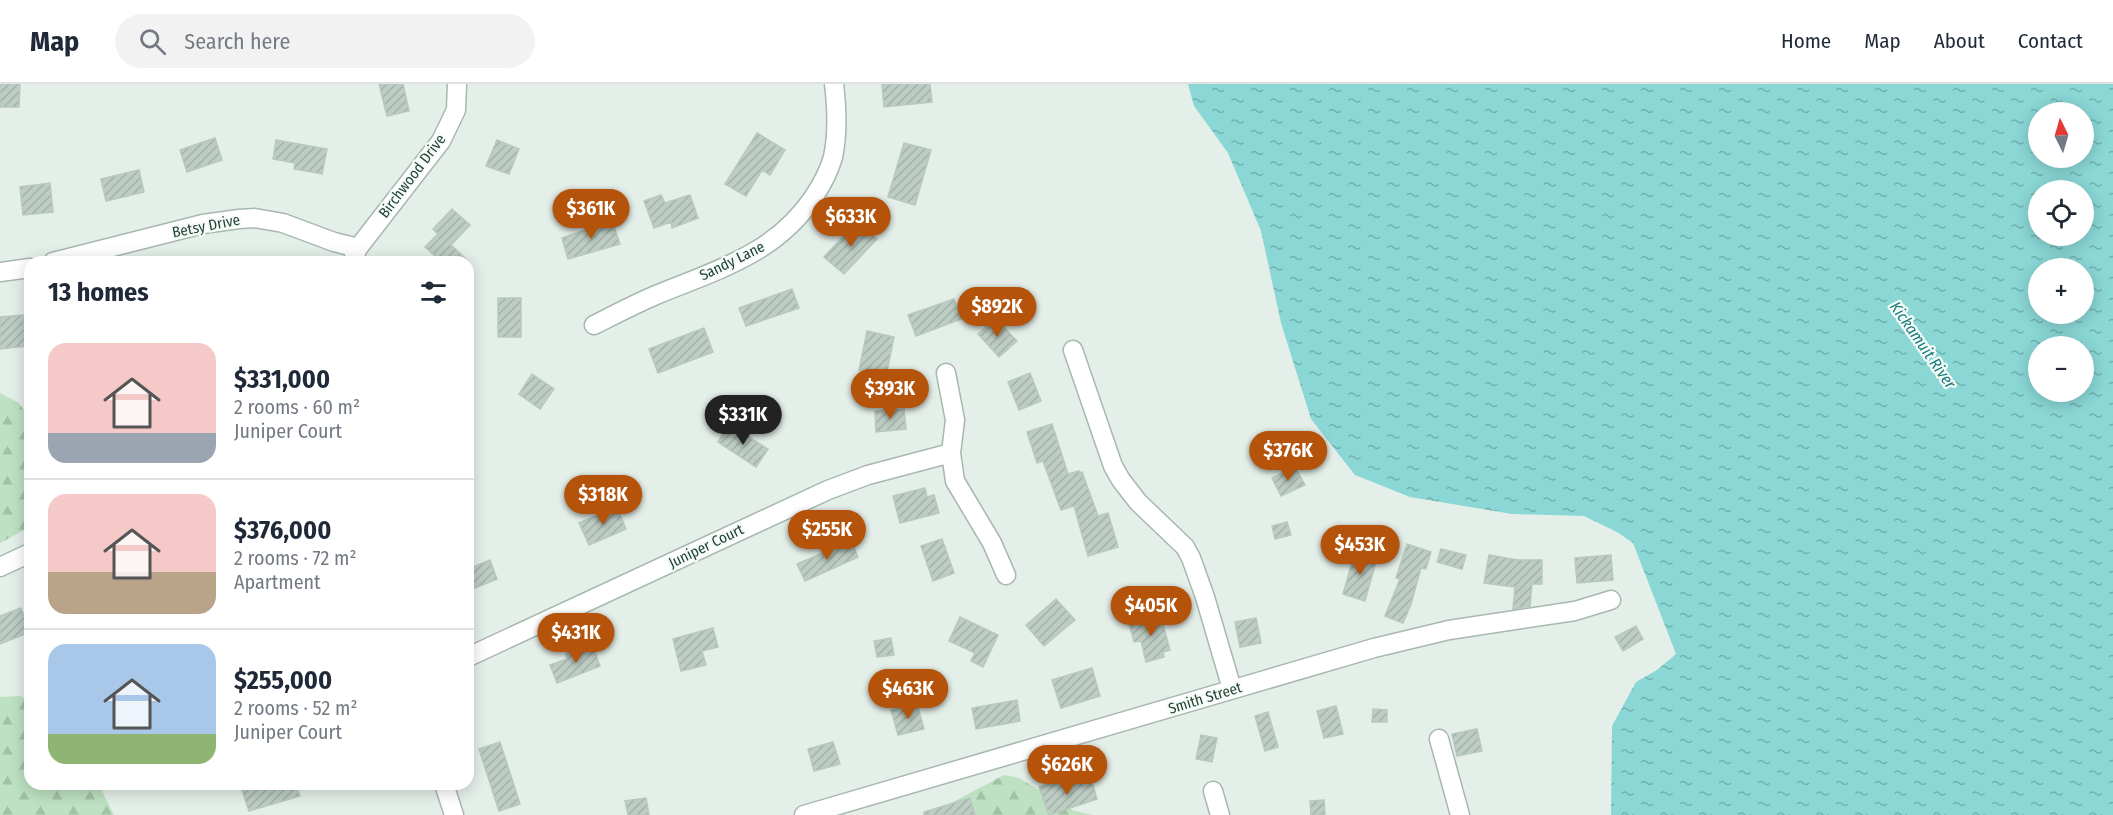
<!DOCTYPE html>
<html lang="en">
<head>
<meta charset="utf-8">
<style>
	:root { --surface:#fff; --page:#f2f2f3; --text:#1f2937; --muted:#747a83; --line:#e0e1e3; --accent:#b45309 }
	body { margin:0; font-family:"Fira Sans Condensed",sans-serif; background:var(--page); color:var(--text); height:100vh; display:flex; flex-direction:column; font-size:22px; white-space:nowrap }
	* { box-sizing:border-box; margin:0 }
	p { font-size:20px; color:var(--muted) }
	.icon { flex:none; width:33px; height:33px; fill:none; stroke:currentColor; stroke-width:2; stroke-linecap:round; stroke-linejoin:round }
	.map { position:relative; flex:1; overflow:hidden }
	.side { position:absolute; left:24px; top:172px; width:450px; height:534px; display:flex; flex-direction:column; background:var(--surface); border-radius:18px; box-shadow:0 3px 15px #0003 }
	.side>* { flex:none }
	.needle { width:39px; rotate:355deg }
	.fabs { position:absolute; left:2028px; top:18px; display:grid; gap:12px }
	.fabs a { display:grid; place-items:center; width:66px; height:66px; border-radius:50%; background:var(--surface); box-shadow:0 3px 15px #0003; font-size:30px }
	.price { position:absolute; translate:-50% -51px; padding:0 14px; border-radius:21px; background:var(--accent); color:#fff; font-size:20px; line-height:39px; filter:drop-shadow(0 2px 3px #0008) }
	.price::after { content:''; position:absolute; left:50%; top:36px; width:18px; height:14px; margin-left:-9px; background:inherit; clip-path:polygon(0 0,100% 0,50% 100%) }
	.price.selected { background:#222; color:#fff }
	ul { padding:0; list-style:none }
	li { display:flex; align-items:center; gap:18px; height:150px; padding:0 24px }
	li+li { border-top:2px solid var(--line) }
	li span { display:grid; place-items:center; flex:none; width:168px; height:120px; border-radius:18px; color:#555 }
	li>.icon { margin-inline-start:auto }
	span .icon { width:72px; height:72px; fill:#fffc; stroke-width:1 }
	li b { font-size:26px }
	h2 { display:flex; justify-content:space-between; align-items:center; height:72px; padding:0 24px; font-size:26px }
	header { display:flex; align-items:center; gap:36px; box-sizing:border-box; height:84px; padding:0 30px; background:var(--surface); border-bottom:2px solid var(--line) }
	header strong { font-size:28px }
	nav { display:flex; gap:33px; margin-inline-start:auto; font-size:21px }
	.search { width:420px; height:54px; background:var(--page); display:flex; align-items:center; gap:15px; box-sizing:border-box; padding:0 21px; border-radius:33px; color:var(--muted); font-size:22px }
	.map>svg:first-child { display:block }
</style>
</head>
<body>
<header>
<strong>Map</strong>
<div class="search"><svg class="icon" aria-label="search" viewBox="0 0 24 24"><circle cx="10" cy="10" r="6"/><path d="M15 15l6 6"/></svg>Search here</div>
<nav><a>Home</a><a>Map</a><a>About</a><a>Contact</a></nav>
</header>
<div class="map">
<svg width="2113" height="731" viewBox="0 0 2113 731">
	<defs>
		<pattern id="forest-firs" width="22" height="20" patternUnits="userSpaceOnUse" patternTransform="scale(1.5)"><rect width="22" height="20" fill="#bde1c1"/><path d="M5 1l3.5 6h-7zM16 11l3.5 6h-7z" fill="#a2c2a6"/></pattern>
		<pattern id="water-ripples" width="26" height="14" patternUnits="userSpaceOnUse" patternTransform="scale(1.5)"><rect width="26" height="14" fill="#8ad7d6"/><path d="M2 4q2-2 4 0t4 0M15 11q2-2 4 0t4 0" fill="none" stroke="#70b0ae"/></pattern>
		<pattern id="building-hatch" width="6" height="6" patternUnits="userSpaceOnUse" patternTransform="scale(1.5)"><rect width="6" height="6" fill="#bdcdc4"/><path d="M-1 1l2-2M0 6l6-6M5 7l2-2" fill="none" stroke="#a2b1a9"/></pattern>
	</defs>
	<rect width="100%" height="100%" fill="#e5efe9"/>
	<path fill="url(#forest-firs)" d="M0 309 19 319 30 335V443L0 459Z
		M21 612 30 618V700L99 701 114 731H0V613Z
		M1004 691 1019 694 1074 727 1093 731H928Z"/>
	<path fill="url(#water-ripples)" fill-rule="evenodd" d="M1188 0H2113V731H1611L1612 642 1636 598 1657 586 1676 570 1633 459 1617 448 1584 432 1512 430 1410 413 1355 391 1311 335 1281 239 1261 147 1228 69 1194 22ZM2038 28H2084V74H2038ZM2038 106H2084V152H2038ZM2038 184H2084V230H2038ZM2038 262H2084V308H2038Z"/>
	<path fill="url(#building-hatch)" stroke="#b7c9bf" stroke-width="1.5" d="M0 0H20L19 23H0Z
		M379 0H403L409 27 387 32Z
		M882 0H930L932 18 884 23Z
		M757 49 785 66 770 91 762 86 746 112 725 100Z
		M215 54 222 76 187 88 180 66Z
		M276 56 327 65 322 90 294 85 295 79 273 75Z
		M497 56 519 65 509 90 486 82Z
		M904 59 931 66 915 121 888 113Z
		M139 86 144 108 106 117 101 95Z
		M50 99 53 128 23 131 20 103Z
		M661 111 665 119 690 111 698 134 672 144 671 138 654 144 644 117Z
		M452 125 470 141 451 161 469 178H442L425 163 438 150 433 145Z
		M612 137 620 160 568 175 562 154Z
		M857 137 877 155 844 190 824 173Z
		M792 205 799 224 746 242 739 224Z
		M498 214H521V253H498Z
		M954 215 961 235 916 252 908 231Z
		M23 231 26 262 0 265V233Z
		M995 234 1017 257 999 273 978 250Z
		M704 244 713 268 658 289 649 265Z
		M867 247 894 253 886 292 859 286Z
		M1030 289 1041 317 1019 326 1008 298Z
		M532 290 554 305 540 325 519 310Z
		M904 325 906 345 876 348 875 327Z
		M1052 340 1068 390 1079 387V389L1082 388 1098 432 1108 429 1118 463 1088 472 1074 422 1061 426 1043 377 1037 379 1027 348Z
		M729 341 768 365 756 383 718 358Z
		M1295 383 1305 401 1281 412 1272 394Z
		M925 404 927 413 934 411 939 429 900 439 893 412Z
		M617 423 626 445 589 461 579 439Z
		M1287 438 1291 451 1275 455 1272 442Z
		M942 455 954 489 933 497 921 462Z
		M851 457 858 473 805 497 797 480Z
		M1407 460 1431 468 1426 485 1421 484 1411 520 1403 539 1385 532 1400 495 1396 494Z
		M1441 465 1466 471 1462 485 1437 478Z
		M1355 468 1377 474 1365 517 1343 510Z
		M1489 471 1518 476H1542V500H1532L1530 522 1513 525 1515 503 1484 499Z
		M1611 471 1613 496 1577 499 1575 474Z
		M490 476 497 495 468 507V485Z
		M1056 515 1075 536 1044 562 1026 541Z
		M21 524 30 548 0 560V532Z
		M1160 530 1170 566 1163 568 1164 573 1146 578 1141 557 1134 558 1129 539Z
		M960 533 998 551 983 583 971 577 975 569 949 557Z
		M1256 534 1261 559 1240 563 1235 538Z
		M1636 542 1643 555 1623 567 1615 553Z
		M713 544 718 563 702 567 706 581 681 587 673 555Z
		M891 554 894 571 877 573 874 557Z
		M592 560 600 582 557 599 550 581 567 575 566 570Z
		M1092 584 1100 612 1061 624 1052 596Z
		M1017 616 1020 637 976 645 972 624Z
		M917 620 924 645 898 651 891 626Z
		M1336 622 1343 650 1324 654 1317 627Z
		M1373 625 1387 626V638H1372Z
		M1268 628 1278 663 1265 667 1255 632Z
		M1477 645 1482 667 1457 672 1452 650Z
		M1201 651 1217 654 1212 678 1196 675Z
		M500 658 520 720 499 727 479 665Z
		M833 658 840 680 814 687 808 665Z
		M1091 695 1097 715 1049 731 1039 703 1061 696 1064 704Z
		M240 700H296L300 712 249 727Z
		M646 714 649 731H628L625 717Z
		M970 714 975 731H924V728Z
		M1324 716 1325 731H1311L1310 717Z"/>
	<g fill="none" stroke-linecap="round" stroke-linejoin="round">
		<defs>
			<path id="minor" d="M53 178 203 140 239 135 255 134 283 139 334 158 358 164
				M352 178 358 164 441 57 456 26 457 0
				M0 188 30 184
				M594 241C614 231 635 220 656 211 716 186 774 171 813 114 821 102 829 88 833 73 838 49 837 24 834 0
				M1073 266 1113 382 1121 396 1138 418 1185 463 1191 474 1205 513 1232 605
				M946 289 955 336 951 369 955 397 992 459 1006 491
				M0 483 30 469
				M468 573 828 406 868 391 951 369
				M1439 655 1460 731
				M444 700 454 731
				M1213 707 1220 731
				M804 731 1374 564 1449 546 1575 527 1611 516"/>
		</defs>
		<use href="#minor" stroke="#a7b8af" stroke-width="21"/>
		<use href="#minor" stroke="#fff" stroke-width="18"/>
	</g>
	<g text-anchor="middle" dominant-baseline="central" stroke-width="4.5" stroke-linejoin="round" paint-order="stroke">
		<g font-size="15" fill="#224335" stroke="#f6fbf8">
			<text transform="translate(412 92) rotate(-53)">Birchwood Drive</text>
			<text transform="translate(206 142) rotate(-11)">Betsy Drive</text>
			<text transform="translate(732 177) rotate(-26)">Sandy Lane</text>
			<text transform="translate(706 462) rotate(-26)">Juniper Court</text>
			<text transform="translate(1205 614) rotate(-17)">Smith Street</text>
		</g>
		<g font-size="16" font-style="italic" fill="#187c7d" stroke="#f6fbf8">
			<text transform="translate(1923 261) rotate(55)">Kickamuit River</text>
		</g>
	</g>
</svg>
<div class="fabs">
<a><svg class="needle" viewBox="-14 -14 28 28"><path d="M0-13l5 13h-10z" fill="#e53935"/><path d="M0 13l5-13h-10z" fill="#747a83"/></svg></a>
<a><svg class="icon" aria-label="locate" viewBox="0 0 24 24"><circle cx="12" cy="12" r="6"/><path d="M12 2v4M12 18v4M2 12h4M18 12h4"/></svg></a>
<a>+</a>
<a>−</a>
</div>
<b class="price" style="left:591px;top:156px">$361K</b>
<b class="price" style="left:851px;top:164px">$633K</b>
<b class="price" style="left:997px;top:254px">$892K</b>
<b class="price" style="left:890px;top:336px">$393K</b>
<b class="price selected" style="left:743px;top:362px">$331K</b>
<b class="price" style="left:1288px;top:398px">$376K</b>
<b class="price" style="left:603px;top:442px">$318K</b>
<b class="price" style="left:827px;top:477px">$255K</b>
<b class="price" style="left:1360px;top:492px">$453K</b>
<b class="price" style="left:1151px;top:553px">$405K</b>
<b class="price" style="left:576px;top:580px">$431K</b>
<b class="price" style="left:908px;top:636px">$463K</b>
<b class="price" style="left:1067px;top:712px">$626K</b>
<section class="side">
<h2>13 homes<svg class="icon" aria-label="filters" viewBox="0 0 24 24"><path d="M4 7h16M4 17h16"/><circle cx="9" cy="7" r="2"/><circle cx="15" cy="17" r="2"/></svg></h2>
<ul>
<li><span style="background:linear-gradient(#f6c9c9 75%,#9aa5b1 0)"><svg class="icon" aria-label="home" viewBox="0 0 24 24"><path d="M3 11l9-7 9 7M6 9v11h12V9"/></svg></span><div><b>$331,000</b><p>2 rooms · 60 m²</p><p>Juniper Court</p></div></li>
<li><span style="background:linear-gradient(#f6c9c9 65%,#b9a48a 0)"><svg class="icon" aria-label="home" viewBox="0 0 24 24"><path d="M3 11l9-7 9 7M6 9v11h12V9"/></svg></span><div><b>$376,000</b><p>2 rooms · 72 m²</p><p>Apartment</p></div></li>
<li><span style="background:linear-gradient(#a9c7e8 75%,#8fb573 0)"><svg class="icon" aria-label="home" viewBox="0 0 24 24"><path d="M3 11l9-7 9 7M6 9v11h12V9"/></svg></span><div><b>$255,000</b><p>2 rooms · 52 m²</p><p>Juniper Court</p></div></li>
</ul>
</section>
</div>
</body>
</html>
